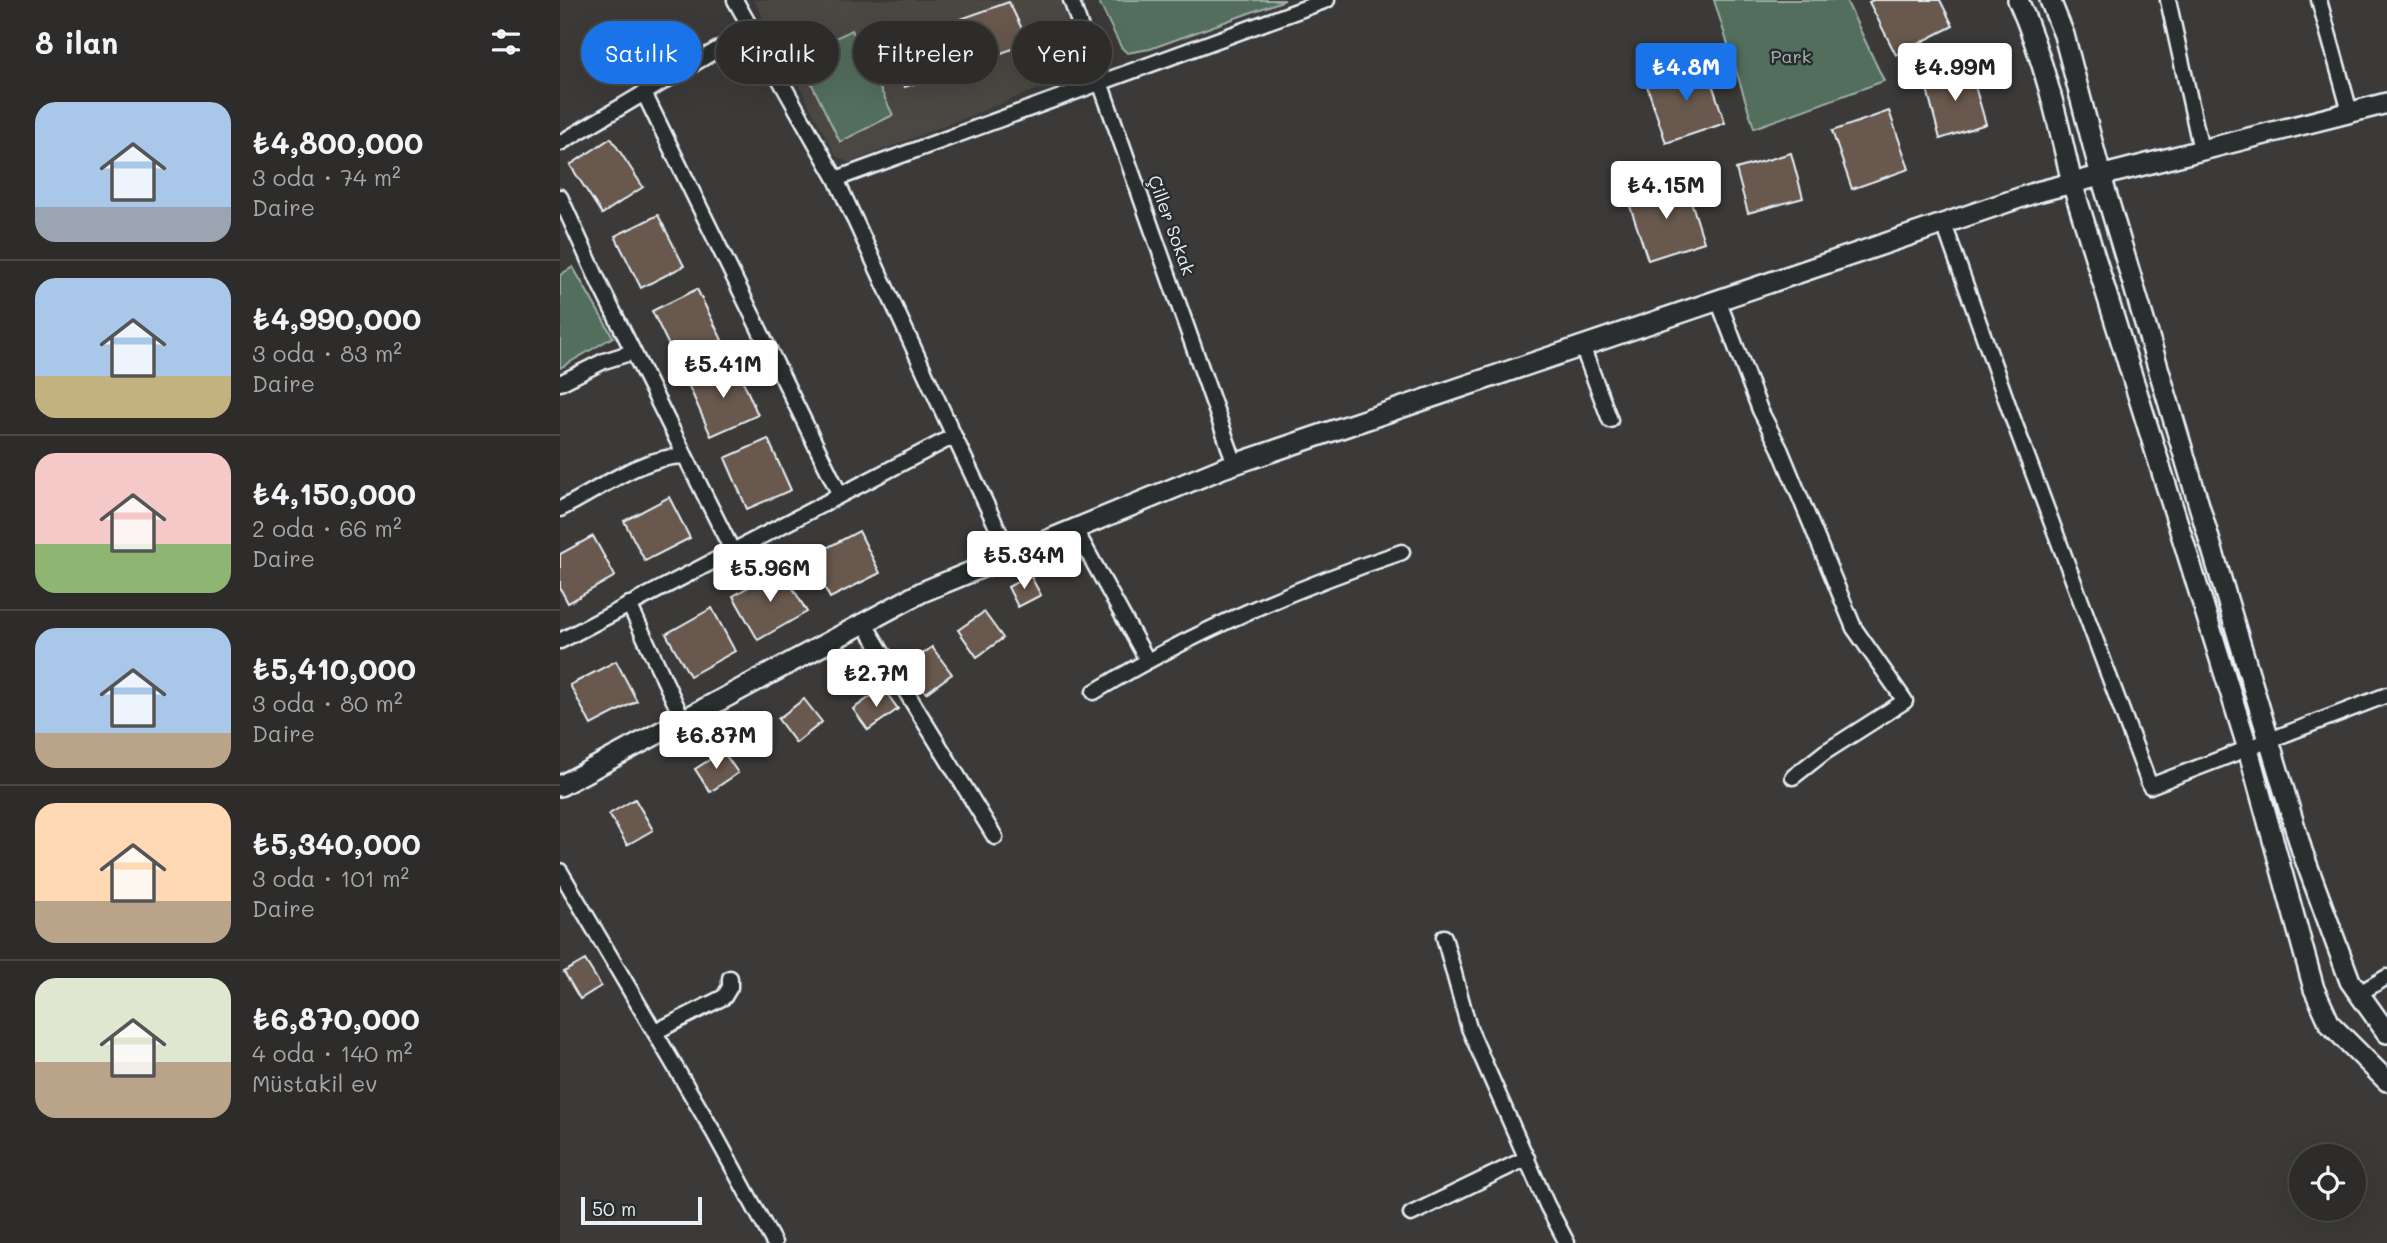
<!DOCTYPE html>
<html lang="tr">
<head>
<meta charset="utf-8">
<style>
	:root { --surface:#2d2c2a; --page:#353432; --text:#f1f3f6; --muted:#a7a7a8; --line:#484847; --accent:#1a73e8 }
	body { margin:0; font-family:Mali,sans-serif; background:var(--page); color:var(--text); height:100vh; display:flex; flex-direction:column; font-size:26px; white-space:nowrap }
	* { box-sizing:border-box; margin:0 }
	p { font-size:23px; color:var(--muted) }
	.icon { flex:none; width:38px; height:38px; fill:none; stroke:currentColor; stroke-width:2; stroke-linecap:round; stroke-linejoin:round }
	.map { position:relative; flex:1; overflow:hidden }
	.side { display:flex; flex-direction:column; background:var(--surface); width:560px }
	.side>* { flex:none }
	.top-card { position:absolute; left:21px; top:21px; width:665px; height:63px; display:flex; gap:14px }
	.buttons { position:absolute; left:1729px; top:1144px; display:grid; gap:14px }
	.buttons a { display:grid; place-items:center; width:77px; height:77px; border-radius:50%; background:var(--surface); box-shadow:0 7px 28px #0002,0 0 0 2px var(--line); font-size:35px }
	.scale { position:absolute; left:21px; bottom:18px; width:121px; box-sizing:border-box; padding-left:7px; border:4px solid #e8f1f8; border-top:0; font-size:19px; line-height:24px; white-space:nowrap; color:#e8f1f8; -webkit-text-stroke:5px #2a2d2e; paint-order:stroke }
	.price { position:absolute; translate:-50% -60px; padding:0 16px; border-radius:7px; background:#fff; color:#222; font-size:23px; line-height:46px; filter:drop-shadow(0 2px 4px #0008) }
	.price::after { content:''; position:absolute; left:50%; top:42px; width:21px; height:16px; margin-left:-10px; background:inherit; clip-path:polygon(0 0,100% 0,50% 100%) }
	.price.active { background:var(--accent); color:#fff }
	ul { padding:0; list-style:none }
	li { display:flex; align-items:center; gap:21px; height:175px; padding:0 35px }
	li+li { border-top:2px solid var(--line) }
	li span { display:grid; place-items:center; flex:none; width:196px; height:140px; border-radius:21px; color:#555 }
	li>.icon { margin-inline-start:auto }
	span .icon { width:84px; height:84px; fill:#fffc; stroke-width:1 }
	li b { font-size:30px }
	h2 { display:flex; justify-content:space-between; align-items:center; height:84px; padding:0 35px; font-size:30px }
	.tag { padding:0 24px; border-radius:32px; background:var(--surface); box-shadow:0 7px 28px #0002,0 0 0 2px var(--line); font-size:24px; line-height:63px }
	.tag.active { background:var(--accent); color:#fff }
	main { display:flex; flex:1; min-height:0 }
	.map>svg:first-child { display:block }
</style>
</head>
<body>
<main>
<section class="side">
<h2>8 ilan<svg class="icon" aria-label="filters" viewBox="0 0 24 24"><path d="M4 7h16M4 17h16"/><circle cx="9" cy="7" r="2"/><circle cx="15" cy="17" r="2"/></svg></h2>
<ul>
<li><span style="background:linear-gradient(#a9c7e8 75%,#9aa5b1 0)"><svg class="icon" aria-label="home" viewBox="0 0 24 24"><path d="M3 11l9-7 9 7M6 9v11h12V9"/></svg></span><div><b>₺4,800,000</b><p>3 oda · 74 m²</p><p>Daire</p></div></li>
<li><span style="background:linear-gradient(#a9c7e8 70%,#c2b280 0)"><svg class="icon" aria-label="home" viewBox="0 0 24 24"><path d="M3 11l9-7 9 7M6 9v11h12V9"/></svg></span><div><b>₺4,990,000</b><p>3 oda · 83 m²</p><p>Daire</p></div></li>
<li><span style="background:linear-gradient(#f6c9c9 65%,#8fb573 0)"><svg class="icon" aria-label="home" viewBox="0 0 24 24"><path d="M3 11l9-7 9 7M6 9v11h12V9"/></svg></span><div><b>₺4,150,000</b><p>2 oda · 66 m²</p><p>Daire</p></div></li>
<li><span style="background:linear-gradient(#a9c7e8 75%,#b9a48a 0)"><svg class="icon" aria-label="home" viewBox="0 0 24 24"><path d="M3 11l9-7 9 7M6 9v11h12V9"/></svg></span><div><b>₺5,410,000</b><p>3 oda · 80 m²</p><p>Daire</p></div></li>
<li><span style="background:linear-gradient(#ffd9b3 70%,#b9a48a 0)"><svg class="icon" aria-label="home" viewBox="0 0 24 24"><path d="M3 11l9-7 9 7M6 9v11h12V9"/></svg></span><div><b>₺5,340,000</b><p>3 oda · 101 m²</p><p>Daire</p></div></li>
<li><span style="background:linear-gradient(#dfe7d0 60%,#b9a48a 0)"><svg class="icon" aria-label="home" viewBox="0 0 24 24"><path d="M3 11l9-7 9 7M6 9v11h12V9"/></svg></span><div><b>₺6,870,000</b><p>4 oda · 140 m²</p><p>Müstakil ev</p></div></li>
</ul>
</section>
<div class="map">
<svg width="1827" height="1243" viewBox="0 0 1827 1243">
	<rect width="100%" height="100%" fill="#3c3a38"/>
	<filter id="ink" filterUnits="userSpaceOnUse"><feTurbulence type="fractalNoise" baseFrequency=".0143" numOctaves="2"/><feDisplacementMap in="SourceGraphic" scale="14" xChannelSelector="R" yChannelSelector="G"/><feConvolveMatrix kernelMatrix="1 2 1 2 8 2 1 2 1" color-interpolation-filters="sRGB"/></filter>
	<g filter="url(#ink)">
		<path fill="#4c4643" d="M194 0H501L523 62 514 75 289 163 276 156Z"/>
		<path fill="#536e5c" stroke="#9eb0aa" stroke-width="2" d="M538 0H725L590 49 567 53 561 47Z
			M1154 0H1286L1324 81 1194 128Z
			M292 30 333 115 280 142 238 56Z
			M13 267 53 337 0 368V275Z"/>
		<path fill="#67584e" stroke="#e8f1f8" stroke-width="2" d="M1313 0H1380L1393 26 1336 55 1309 2Z
			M449 2 463 31 460 32 464 45 345 87 339 69 334 71 330 60 335 58 330 44Z
			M1145 63 1165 123 1106 143 1086 83Z
			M1410 69 1426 124 1380 139 1365 81Z
			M1329 111 1349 169 1292 189 1272 131Z
			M51 138 83 187 42 214 10 165Z
			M1231 153 1243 198 1188 213 1176 169Z
			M1125 182 1144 242 1088 260 1068 200Z
			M98 215 124 266 81 288 55 236Z
			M137 289 162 340 117 362 92 311Z
			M175 363 198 415 151 436 128 384Z
			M208 439 231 490 187 509 165 458Z
			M109 497 130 538 85 561 64 521Z
			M299 531 320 573 270 598 249 557Z
			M33 536 55 576 8 603 0 588V554Z
			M221 568 247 612 198 640 173 596Z
			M470 575 481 595 458 607 448 587Z
			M152 608 175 651 130 676 106 634Z
			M424 612 443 638 417 657 398 630Z
			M372 647 392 674 366 693 347 666Z
			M56 661 77 701 31 725 10 685Z
			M323 688 338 709 308 730 293 709Z
			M244 699 262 722 236 743 218 719Z
			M163 751 178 773 150 792 135 769Z
			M75 799 93 830 67 845 49 814Z
			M25 960 41 986 20 999 4 972Z"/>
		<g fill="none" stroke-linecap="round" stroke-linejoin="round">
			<defs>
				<path id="street" d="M175 0 276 179 394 436
					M511 0 675 464
					M1608 0 1641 150
					M1759 0 1790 112
					M84 93 280 495
					M0 143 192 29
					M276 179 767 0
					M0 197 41 287 172 550
					M1384 224 1453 419 1590 786 1827 695
					M1158 300 1200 410 1220 449 1294 628 1345 701 1265 752 1233 777
					M1022 346 1050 420
					M0 383 44 361 73 352
					M0 509C39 490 81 456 125 456
					M515 529 587 660
					M69 604 123 720
					M304 623 435 837
					M0 641 394 436 450 555
					M534 692C631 633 735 588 842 552
					M0 871 154 1133 214 1243
					M884 937 909 1028 987 1205 1007 1243
					M1798 994 1827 977
					M95 1032 164 997 170 987V978
					M851 1214 967 1158"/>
				<path id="secondary" d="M1458 0C1484 59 1498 121 1512 183L1688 749 1754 989 1770 1024 1827 1081
					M1490 0 1504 35 1541 176 1742 851 1790 981 1827 1033
					M0 786 362 592 663 468 1477 192 1827 103"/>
			</defs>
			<use href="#street" stroke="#e8f1f8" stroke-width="19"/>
			<use href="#secondary" stroke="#e8f1f8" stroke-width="24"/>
			<use href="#street" stroke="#2a2d2e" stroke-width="14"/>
			<use href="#secondary" stroke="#2a2d2e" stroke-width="19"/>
		</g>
	</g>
	<g text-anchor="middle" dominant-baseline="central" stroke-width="5" stroke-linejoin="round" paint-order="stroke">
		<g font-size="18" fill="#a5b6b2" stroke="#2a2d2e">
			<text x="1231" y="56">Park</text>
		</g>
		<g font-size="18" fill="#e8f1f8" stroke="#2a2d2e">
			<text transform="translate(612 225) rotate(70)">Çiller Sokak</text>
		</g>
	</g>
</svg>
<div class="buttons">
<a><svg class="icon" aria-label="locate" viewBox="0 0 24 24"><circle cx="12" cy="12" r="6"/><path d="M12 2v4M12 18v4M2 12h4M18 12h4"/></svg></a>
</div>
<div class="scale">50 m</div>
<b class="price active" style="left:1126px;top:103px">₺4.8M</b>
<b class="price" style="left:1395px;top:103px">₺4.99M</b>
<b class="price" style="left:1106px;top:221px">₺4.15M</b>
<b class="price" style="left:163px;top:400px">₺5.41M</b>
<b class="price" style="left:464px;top:591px">₺5.34M</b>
<b class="price" style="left:210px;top:604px">₺5.96M</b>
<b class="price" style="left:316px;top:709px">₺2.7M</b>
<b class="price" style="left:156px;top:771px">₺6.87M</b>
<div class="top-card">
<a class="tag active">Satılık</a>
<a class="tag">Kiralık</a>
<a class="tag">Filtreler</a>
<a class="tag">Yeni</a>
</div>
</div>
</main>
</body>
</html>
